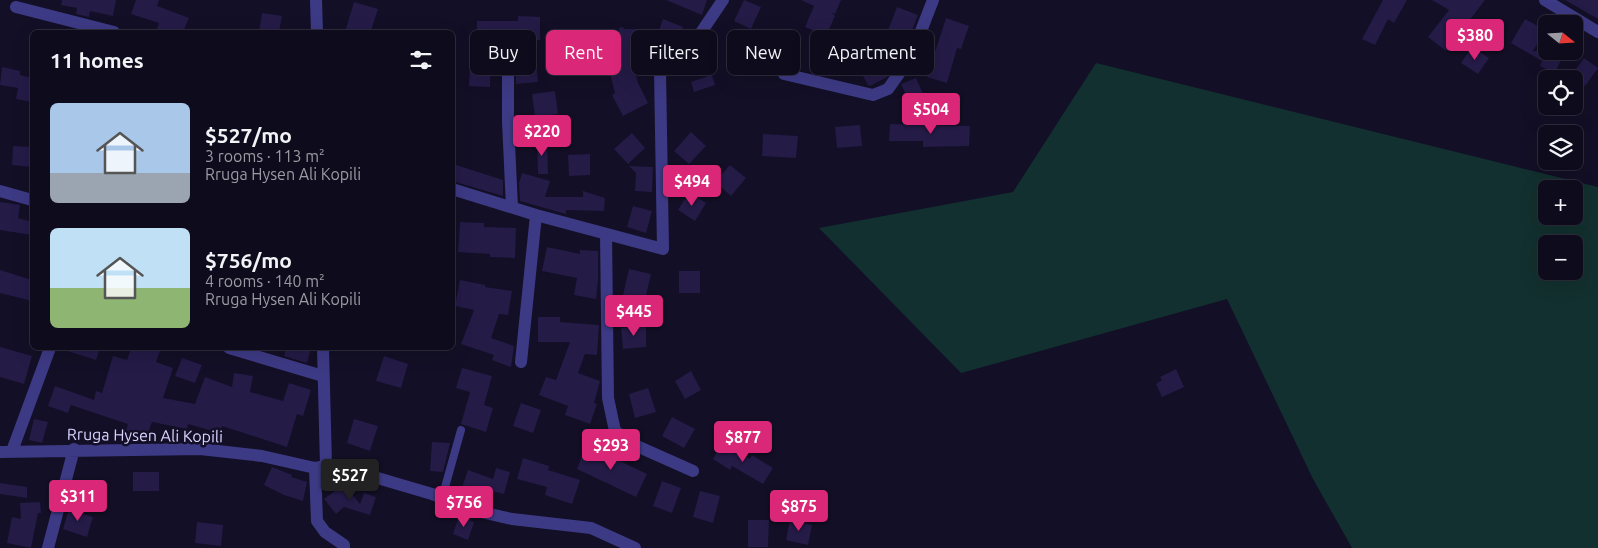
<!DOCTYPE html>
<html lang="en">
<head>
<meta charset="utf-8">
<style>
	:root { --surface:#0e0b1c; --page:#171425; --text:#f1f3f6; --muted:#9b9ba3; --line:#2e2b3b; --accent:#db2777 }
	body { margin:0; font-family:Ubuntu,sans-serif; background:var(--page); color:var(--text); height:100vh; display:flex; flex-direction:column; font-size:19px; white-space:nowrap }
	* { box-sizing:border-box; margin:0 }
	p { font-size:16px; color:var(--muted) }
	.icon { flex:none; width:28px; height:28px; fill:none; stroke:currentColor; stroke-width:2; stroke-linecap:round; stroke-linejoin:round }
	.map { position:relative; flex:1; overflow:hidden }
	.drawer { position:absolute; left:30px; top:30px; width:425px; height:320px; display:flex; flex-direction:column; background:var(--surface); border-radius:8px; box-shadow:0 5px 20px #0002,0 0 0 1px var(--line) }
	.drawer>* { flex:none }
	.top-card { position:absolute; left:470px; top:30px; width:475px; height:45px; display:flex; gap:10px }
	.needle { width:32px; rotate:108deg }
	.fabs { position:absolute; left:1538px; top:15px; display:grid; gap:10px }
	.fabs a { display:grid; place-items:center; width:45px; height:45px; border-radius:8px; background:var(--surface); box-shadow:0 5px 20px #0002,0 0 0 1px var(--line); font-size:25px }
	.price { position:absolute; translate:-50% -42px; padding:0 11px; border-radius:5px; background:var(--accent); color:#fff; font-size:16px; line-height:32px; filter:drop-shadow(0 1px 2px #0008) }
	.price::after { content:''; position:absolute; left:50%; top:30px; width:15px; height:11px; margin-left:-8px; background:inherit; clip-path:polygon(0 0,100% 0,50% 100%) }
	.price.current { background:#222; color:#fff }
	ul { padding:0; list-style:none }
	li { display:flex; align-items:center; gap:15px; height:125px; padding:0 20px }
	li span { display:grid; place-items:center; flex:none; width:140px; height:100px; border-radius:8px; color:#555 }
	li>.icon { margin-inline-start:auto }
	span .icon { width:60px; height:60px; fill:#fffc; stroke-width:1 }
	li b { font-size:21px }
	h2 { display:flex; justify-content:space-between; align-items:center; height:60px; padding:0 20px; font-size:21px }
	.pill { padding:0 18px; border-radius:8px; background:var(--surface); box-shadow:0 5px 20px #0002,0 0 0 1px var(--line); font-size:18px; line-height:45px }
	.pill.current { background:var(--accent); color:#fff }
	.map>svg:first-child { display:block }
</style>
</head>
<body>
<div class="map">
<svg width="1598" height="548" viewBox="0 0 1598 548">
	<rect width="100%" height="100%" fill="#130f26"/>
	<path fill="#12302f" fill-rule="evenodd" d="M1096 63 1598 187V548H1352L1313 479 1227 299 961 373 819 228 1013 192ZM1546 189H1574V216H1546ZM1546 244H1574V271H1546Z"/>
	<path fill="#241b47" d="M62 0H116L113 16 90 11 89 17 76 14 77 8 61 5Z
		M136 0H159L157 6 189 18 183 32H156L159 23 131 14Z
		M666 0H707L702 15Z
		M744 0 761 7 751 29 734 21Z
		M801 0H841L835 14 831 12 835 16 826 36 805 27 814 6Z
		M1383 0H1407L1394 23 1388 19 1375 45 1362 39Z
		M1432 0H1485L1446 51 1428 37 1449 10Z
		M1565 0H1598V19Z
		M354 2 378 9 371 31 345 32Z
		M897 7 918 15 908 41 887 33Z
		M262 13 282 16 279 32H259Z
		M518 16 540 17V40H500L499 47H491L490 87 469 86 470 60H476L477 21H518Z
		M946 18 969 26 961 49 957 48 947 83 927 77Z
		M663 19 683 27 675 46 656 39Z
		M1525 19 1545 30 1533 51H1565L1555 73 1540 66 1542 61 1511 43Z
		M623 27 624 29H638L639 53 630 54 638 83 648 103 623 116 612 95 615 93 608 66 620 63 619 28Z
		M850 30 865 44 848 62 835 50V46Z
		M1472 47 1489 58 1478 74 1461 63Z
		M756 51 760 70 733 76 729 57Z
		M880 52 891 71 887 77 870 86 868 85 858 67 879 56Z
		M1584 58 1598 68 1585 86 1571 76Z
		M536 62 538 82 516 84V64Z
		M2 67 20 71V75L32 78V102L16 99 18 88 0 85Z
		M712 75 715 85 694 92 691 82Z
		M916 78 927 103 913 109 901 84Z
		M555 91 558 114 535 117 532 94Z
		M890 124 970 126 969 146 923 147V141H889Z
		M860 125 862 146 837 148 835 127Z
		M691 132 706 146 689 164 674 151Z
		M632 133 645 148 628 164 614 149Z
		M763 134 798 136 796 158 762 156Z
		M537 139H547L548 174H538Z
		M13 146 32 147V167L12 165Z
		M590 154V175L569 176 568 155Z
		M456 165 503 180V196L452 181Z
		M730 165 746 178 731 196 715 182Z
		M629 166 653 167 652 192 635 191 636 173Z
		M522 173 550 181 545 197H583V191L605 198 604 211 566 210V214L520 201 519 183Z
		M689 192 706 203 695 221 678 210Z
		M0 202 20 205 18 218 32 222V235L0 230Z
		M633 206 652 211 646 233 627 227Z
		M460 222 484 223V227L516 228 515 258 490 257V254L458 252Z
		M547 247 580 254V250L598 251V280L596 299 574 295 577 278 542 271Z
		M629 269 651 274 645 300 623 295Z
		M0 270 32 280V301L0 293Z
		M679 271H700V293H679Z
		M460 280 485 285V287L512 291 508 315 499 314 491 338 514 346 511 367 492 360 494 355 461 344 474 310 455 306Z
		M538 317H560V322L599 325 597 355 585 354 578 373 600 381 594 403 597 404 590 424 565 415 568 406 539 395 546 377 556 380 570 342H538Z
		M646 325V347L623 349 621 328Z
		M0 347 32 356 24 384 0 377Z
		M64 348H100L96 360 64 350Z
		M131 348H161L156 362 173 368 163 398 195 404 205 377 232 387 234 373 253 376 250 392 283 401 289 383 311 390 303 416 297 414 287 447 222 426 220 433 188 424 187 429 152 422 145 442H123L128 424 71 405 68 413 48 406 55 386 94 400 96 391 102 393 113 356 127 360Z
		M286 348H311L307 363 284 356Z
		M384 356 408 364 401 388 376 381Z
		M182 358 202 365 195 383 175 376Z
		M462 368 492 376 484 405 493 408 486 432 461 424 470 392 456 388Z
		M1176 369 1184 387 1162 397 1156 384 1162 380 1160 377Z
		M691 371 701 390 685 399 675 381Z
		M648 388 656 412 635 418 629 394Z
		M521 403 541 410 533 433 513 426Z
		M672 417 695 429 684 448 662 436Z
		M34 419 48 422 42 443 29 440Z
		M354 419 378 426 370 451 347 443Z
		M432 442 450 443 443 472 430 471Z
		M723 442 750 459 752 455 773 468 763 484 732 466 730 470 713 459Z
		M587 443 600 447 599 451 647 474 636 497 577 469Z
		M523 458 549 466 548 470 580 480 572 504 545 495 547 487 517 479Z
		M272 467 292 475 291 477 307 482 303 501 284 495 264 485Z
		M496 468 510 472 504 494 479 488 475 498 460 493 468 470 493 479Z
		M133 472H159V491H133Z
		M662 481 681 488 672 513 653 506Z
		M0 483 27 487V498L0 494Z
		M344 484 360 504 364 493 376 497 370 515 344 507 336 514 324 499Z
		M700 491 720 496 713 523 693 517Z
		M40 502 41 513H38L31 548 7 543 12 517 21 519 20 503Z
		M70 506 80 510 79 513 93 517 87 537 63 529Z
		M459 516 474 522 468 540 453 534Z
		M748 520H769L768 547H748Z
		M790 520 812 525 808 545 786 540Z
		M197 522 223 525 221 546 195 543Z"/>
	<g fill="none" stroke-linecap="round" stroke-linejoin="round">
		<path stroke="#3d3a85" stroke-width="8" d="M442 498 461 430"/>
		<path stroke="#3d3a85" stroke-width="12" d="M316 0 317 32
			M1545 0 1598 32
			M16 7 114 32
			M508 55V122L512 207
			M784 74 873 95 888 89 903 68 916 44 933 0
			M452 189 536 215 663 249 660 71 700 34 723 0
			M0 191 32 200
			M606 234 608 398 615 431 639 447 693 471
			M229 348 323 376
			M323 348 326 466
			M521 362 536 215
			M12 451 50 348
			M0 452 200 449 262 456 315 468 326 466 357 472 432 494 481 512 512 519 591 528 635 548
			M315 468 317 521 325 532 344 545V548
			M48 548 74 449"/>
	</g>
	<g text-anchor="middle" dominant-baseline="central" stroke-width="5" stroke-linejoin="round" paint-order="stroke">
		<g font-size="16" fill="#d9d4ff" stroke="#130f26">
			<text transform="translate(145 435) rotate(1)">Rruga Hysen Ali Kopili</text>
		</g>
	</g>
</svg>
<div class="fabs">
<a><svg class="needle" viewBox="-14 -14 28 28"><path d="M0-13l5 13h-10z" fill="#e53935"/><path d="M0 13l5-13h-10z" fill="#9b9ba3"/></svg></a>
<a><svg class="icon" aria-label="locate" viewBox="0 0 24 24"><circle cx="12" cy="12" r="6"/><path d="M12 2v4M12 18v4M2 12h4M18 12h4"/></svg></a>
<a><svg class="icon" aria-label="layers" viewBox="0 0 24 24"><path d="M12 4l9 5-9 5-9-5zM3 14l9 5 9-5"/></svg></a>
<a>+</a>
<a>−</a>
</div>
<b class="price" style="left:1475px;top:61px">$380</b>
<b class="price" style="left:931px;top:135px">$504</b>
<b class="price" style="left:542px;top:157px">$220</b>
<b class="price" style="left:692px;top:207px">$494</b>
<b class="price" style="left:634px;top:337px">$445</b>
<b class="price" style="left:743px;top:463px">$877</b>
<b class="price" style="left:611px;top:471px">$293</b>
<b class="price current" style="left:350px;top:501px">$527</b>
<b class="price" style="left:78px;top:522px">$311</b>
<b class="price" style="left:464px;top:528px">$756</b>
<b class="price" style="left:799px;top:532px">$875</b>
<div class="top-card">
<a class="pill">Buy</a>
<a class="pill current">Rent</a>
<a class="pill">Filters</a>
<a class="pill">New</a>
<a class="pill">Apartment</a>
</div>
<section class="drawer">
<h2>11 homes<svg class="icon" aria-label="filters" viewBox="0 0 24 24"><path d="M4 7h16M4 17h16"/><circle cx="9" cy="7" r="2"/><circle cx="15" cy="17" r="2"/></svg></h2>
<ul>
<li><span style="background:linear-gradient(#a9c7e8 70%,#9aa5b1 0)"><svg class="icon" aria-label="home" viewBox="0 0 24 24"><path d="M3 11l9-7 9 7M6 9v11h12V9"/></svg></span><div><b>$527/mo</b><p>3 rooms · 113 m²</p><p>Rruga Hysen Ali Kopili</p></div></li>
<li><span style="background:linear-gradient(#bfe0f5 60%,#8fb573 0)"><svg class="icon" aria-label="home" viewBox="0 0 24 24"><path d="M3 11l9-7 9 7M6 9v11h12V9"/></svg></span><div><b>$756/mo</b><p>4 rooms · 140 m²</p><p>Rruga Hysen Ali Kopili</p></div></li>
</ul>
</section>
</div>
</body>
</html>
